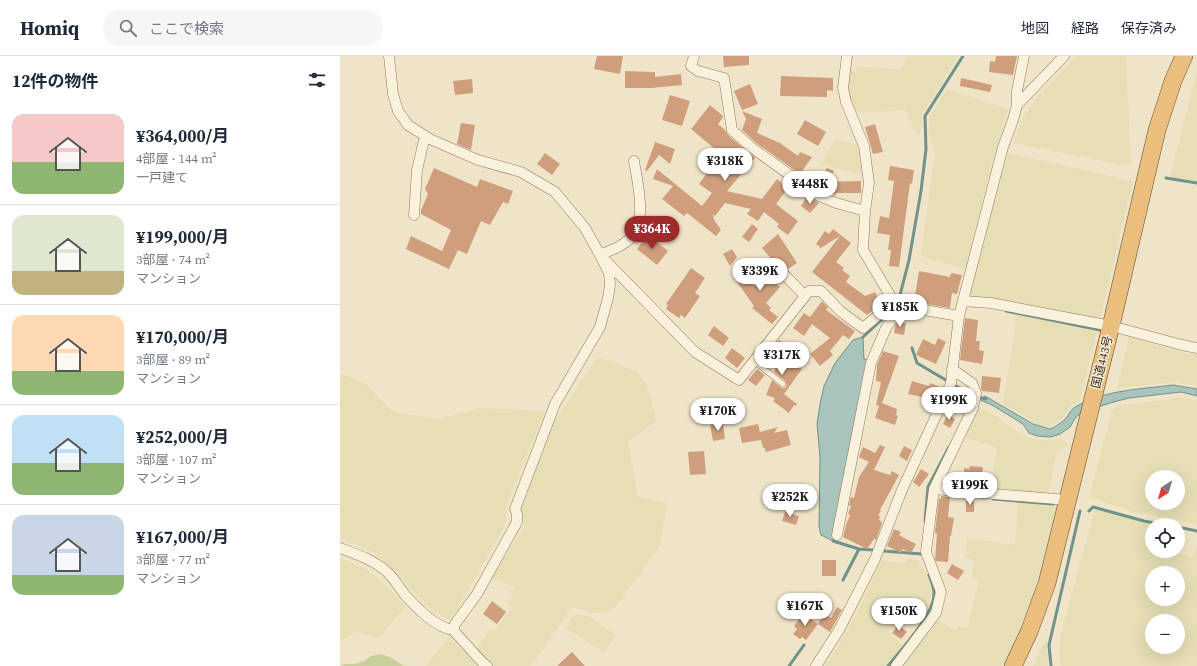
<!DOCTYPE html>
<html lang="ja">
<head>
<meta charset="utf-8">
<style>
	:root { --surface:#fff; --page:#f6f6f7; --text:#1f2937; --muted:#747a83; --line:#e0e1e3; --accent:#9e2a2b }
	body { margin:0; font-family:"Source Serif 4","Noto Sans JP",serif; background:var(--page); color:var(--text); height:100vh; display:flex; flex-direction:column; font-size:15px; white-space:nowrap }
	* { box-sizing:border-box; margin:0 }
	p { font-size:13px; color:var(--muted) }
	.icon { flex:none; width:22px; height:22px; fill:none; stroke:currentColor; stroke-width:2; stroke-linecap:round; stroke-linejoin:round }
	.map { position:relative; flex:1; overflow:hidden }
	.drawer { display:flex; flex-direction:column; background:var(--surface); width:340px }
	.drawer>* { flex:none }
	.needle { width:26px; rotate:217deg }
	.controls { position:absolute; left:805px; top:414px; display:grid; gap:8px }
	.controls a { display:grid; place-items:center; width:40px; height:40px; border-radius:50%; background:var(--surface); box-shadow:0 4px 16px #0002; font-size:20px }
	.price { position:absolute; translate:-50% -34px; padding:0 9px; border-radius:14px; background:#fff; color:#222; font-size:13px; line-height:26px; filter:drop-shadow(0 1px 2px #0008) }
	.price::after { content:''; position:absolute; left:50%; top:24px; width:12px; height:9px; margin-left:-6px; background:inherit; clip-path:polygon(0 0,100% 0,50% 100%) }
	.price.selected { background:var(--accent); color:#fff }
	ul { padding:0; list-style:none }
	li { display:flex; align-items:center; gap:12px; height:100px; padding:0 12px }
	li+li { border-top:1px solid var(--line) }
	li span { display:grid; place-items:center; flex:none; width:112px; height:80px; border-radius:12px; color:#555 }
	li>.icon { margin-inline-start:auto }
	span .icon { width:48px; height:48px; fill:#fffc; stroke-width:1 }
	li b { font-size:17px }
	h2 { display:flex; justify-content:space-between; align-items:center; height:48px; padding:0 12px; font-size:17px }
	header { display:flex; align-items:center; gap:24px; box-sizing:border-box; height:56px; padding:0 20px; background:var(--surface); border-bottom:1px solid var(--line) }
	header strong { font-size:19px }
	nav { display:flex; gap:22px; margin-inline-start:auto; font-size:14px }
	.search { width:280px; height:36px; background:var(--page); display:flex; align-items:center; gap:10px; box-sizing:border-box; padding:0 14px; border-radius:16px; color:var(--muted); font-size:15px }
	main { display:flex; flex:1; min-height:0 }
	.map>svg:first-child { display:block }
</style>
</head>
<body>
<header>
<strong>Homiq</strong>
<div class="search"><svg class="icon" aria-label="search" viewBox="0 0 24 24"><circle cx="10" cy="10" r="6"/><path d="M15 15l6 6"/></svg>ここで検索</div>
<nav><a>地図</a><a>経路</a><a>保存済み</a></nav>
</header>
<main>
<section class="drawer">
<h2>12件の物件<svg class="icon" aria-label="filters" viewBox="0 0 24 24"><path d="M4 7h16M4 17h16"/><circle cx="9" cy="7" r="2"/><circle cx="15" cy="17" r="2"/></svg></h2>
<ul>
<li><span style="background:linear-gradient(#f6c9c9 60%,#8fb573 0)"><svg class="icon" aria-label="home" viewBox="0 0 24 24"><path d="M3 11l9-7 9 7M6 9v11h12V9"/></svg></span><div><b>¥364,000/月</b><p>4部屋 · 144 m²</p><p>一戸建て</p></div></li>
<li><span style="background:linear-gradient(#dfe7d0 70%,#c2b280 0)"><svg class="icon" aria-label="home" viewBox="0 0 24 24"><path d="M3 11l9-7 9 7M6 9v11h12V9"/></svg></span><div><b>¥199,000/月</b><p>3部屋 · 74 m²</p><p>マンション</p></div></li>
<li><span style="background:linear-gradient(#ffd9b3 70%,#8fb573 0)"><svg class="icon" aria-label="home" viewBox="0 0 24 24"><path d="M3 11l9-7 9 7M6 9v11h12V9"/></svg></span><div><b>¥170,000/月</b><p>3部屋 · 89 m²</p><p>マンション</p></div></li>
<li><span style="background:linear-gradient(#bfe0f5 60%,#8fb573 0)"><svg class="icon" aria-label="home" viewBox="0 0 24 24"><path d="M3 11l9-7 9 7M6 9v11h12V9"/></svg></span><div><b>¥252,000/月</b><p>3部屋 · 107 m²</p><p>マンション</p></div></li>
<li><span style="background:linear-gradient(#c9d6e8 75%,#8fb573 0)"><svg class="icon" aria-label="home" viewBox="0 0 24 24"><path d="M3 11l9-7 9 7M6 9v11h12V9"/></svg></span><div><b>¥167,000/月</b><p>3部屋 · 77 m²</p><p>マンション</p></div></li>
</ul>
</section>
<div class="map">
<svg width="857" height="610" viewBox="0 0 857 610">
	<rect width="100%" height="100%" fill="#f0e4c8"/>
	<path fill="#e6deb5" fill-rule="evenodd" d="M567 0H618L582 58 580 79 576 78 565 54 519 57 514 54 507 33 509 14 516 15V10L561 14Z
		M737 0H786L791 108 787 110 673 87 682 63 698 40Z
		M857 15V125L830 121Z
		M607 33 668 53 656 91 625 213 581 200 595 95 588 78 590 60Z
		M495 84 518 89 522 118 480 108Z
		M668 97 793 125 760 262 651 243 629 242Z
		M677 259 757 276 740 345 731 349 724 360 710 371 698 369 663 347Z
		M789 281 840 296 857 299V330L836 326 777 332Z
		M257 302H263L296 316 307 329 317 365 288 385 298 441 327 447 320 490 277 549 269 556 251 557 232 551 203 594 190 610H152L135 595 150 573 155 575 172 551 167 547 176 532 151 522 184 471 181 453 215 365Z
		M0 318 25 327 53 356 98 363 140 352 205 355 167 448 165 470 110 565 91 553 34 496 0 483Z
		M836 341 857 344V468L794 456 749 441 772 355 780 349 832 343ZM812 421H838V447H812Z
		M639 352 647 354 680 378 692 383 707 385 720 383 726 386 729 390 717 394 708 439 651 431 657 392 626 382Z
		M678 445 717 449 693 538 670 595 662 610H563L598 564 616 575 618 570 627 572 639 525 632 522 634 504 625 501 627 482 675 489Z
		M757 454 815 469H812V495H820L853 501 857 489V610H721L719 598 721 577 754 456ZM812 517H838V543H812ZM812 565H838V591H812Z
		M571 501 577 504 588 520 592 536 588 551 583 561 570 550 549 577 563 589 546 610H485L493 599 517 557 541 505 565 507Z
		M0 502 27 513 42 526 66 550 38 582 16 576 0 586Z
		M237 558 252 562 276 580 264 596 225 572 232 561Z
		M109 581 135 607 132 610H86Z
		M706 583 707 587 708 610H693Z"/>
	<path fill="#c9cf9b" d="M41 598 50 601 64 610H0L5 608H15L24 605 31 600Z"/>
	<path fill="#a9c4bc" stroke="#6f938a" d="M523 281 524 303 529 304 493 485 481 479 479 470 480 401 477 368 480 348 484 330 495 307 513 284Z
		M833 329 857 333V340L841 336 789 342 770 347 742 356 736 361 730 371 720 378 711 381 697 380 689 377 683 368 652 349 640 344 645 340 693 368 710 373C715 371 723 366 727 361 730 356 731 353 737 350 765 334 801 333 833 329Z"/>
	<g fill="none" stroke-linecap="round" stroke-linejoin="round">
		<path stroke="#6f938a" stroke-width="3" d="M826 122 857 127
			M559 243 569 204 581 135 586 93 585 60 623 0
			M666 255 760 274
			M523 281 551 255
			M572 292 577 307 631 339 646 343
			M653 443 713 448
			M749 455 753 451 804 465 826 469
			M585 465 588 431 609 391
			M838 471 857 475
			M493 485 519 493 533 494
			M543 495 582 498
			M503 524 519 493
			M449 610 464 589
			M548 610C561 594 595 557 594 537 594 531 591 524 589 519
			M711 610 709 589 740 455"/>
	</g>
	<path fill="#cf9f7d" d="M257 0H283L280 18 254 13Z
		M383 0H409V9L384 11Z
		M656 0H677L673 19 649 16 650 5 655 6Z
		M285 15 315 16V21L341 18 342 29 311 32H285Z
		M441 20 493 22V35L487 34V41L440 40Z
		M621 22 652 29 650 36 620 30Z
		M132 23 133 37 115 39 113 25Z
		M410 28 418 48 402 54 394 35Z
		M330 39 350 45 342 70 322 64Z
		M370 49 383 60V61L378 68 385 74 388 79 415 102 387 135 422 143 437 123 448 132 436 148 458 165 448 179 437 171 439 168 424 156 418 165 407 158 411 153 385 147 375 160 372 158 374 161 373 162 381 174 376 180 347 157 344 160 322 143 333 130 313 123 317 113 362 150 372 137 359 128 381 98 351 73Z
		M402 55 422 63 417 77 440 87 458 100 460 96 472 101 460 118 415 86 402 74 406 63Z
		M465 64 486 76 478 90 457 78Z
		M121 67 135 69 131 94 117 88Z
		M535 68 543 96 533 98 525 71Z
		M315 86 335 93 330 108 319 99 307 115 305 114Z
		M205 97 220 108 212 119 197 108Z
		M550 110 574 114 572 128 570 127 559 211 549 210 551 194H548L550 179 537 177 540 160 549 162 554 125 548 124Z
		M94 112 137 131 140 123 173 135 168 148 163 146 150 169 141 165 127 198 118 194 109 213 66 193 71 180 102 195 111 174 81 158V154L88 138 85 133Z
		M487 112 494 115 489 125 481 121Z
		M521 125V137H496L495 139 480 132 484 126Z
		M466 142 470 145 472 143 479 147 470 157 461 150Z
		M412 168 418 173 409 186 402 181Z
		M493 173 511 187 496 206 504 212 502 214 510 220 506 226 525 240 535 236 541 248 527 259 472 216 500 180 479 193 480 191 476 188 485 175 489 178Z
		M438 178 457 207 448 213 438 204 433 205 422 192Z
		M308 179 328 195 317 209 297 193Z
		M392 193 397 201 390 210 383 198Z
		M430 209 431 214 436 220 435 221 440 226 437 229 440 231 426 247 431 252 429 254 438 261 432 268 412 252 414 250 395 223 397 222 394 216 400 210 414 230Z
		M351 212 365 222 355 237 360 240 345 262 341 259 339 262 326 253 328 249 326 248Z
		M579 215 610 221 611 217 622 219 617 238 612 237 610 252 574 246Z
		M482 245 488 251 486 254 515 275 509 283 503 279 490 295 493 299 480 310 470 298 490 282 472 268 464 280 453 272 464 257 470 261Z
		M625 262 638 264 636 285H640L639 294 644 295 642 308 620 304Z
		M558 266 566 267 564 279 554 277 555 270Z
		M374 270 389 282 383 290 368 279Z
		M598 282 606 286 596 308 576 299 583 283 595 289Z
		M439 284 445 288 440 295 462 313 444 338 457 348 456 350 454 349 449 357 433 345 435 342 426 339 432 324 442 332H445L447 329 445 325 434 316 441 298 430 312 422 306Z
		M392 292 405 302 397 312 385 302Z
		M543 295 559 300 542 347 557 353 556 359 558 360 555 369 535 362 539 350 536 349 541 326 536 325 537 309Z
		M417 313 425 319 416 330 408 324Z
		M642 320 661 322 659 337 642 335 641 332Z
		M572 325 589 330 590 327 600 331 594 344 582 340V341L568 338Z
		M608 358 615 363 610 372 603 368Z
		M383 367 385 383 373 385 370 369Z
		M418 368 420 376 438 371 434 377 447 374 451 389 426 396 424 391 423 392 421 384 402 387 399 372Z
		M540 389 545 391 534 414 550 419 552 415 559 419 540 454 541 455 538 459 540 460 539 463 542 467 536 484 534 483 527 493 503 481 506 469 510 459 508 458 511 450 509 449 511 441 514 442 519 421 529 406 519 401 520 398 523 391 535 397Z
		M564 390 572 394 567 405 559 400Z
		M364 395 366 418 350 419 348 396Z
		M630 410 643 411 640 430 625 429 624 412 629 413Z
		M581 413 589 418 579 431 573 426Z
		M601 440 610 441 608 461 614 462 611 480H610L608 506 596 505 595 503 597 478 595 477 599 442 601 443Z
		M626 445H634V456H626Z
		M445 456 459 460 456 469 442 465Z
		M554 473 561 476 559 479 576 488 571 497 563 493 561 497 547 490Z
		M482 504H496V520H482Z
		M612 508 624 515 618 524 607 517Z
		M152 545 166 556 157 568 143 558Z
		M497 551 502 554 490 576 478 568 484 558 491 562Z
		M463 558 478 568 466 584 462 581 460 583 453 578 457 573 454 570Z
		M558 569 567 576 561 583 552 577Z
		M232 596 245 610H217Z"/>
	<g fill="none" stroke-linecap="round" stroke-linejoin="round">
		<defs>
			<path id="service" d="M414 305 443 328"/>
			<path id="minor" d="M49 0 53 38 58 55 68 69 90 83 138 104 181 116 215 136 245 172 260 199 269 217 270 229 268 242 260 271 215 348 175 453 177 458V466L137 538 115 568 113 574 141 605 147 610
				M354 0 351 10 358 15 384 22 392 74 411 91 479 140 496 147 525 155 523 194 554 246 561 250 619 260
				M507 0 503 32 506 46 524 90 529 127 525 155
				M677 49V35L684 0
				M74 159 77 114 85 80
				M260 199C268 195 276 193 283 188 310 172 298 130 294 105
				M265 204 355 296 399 324 469 235H481L500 255 523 272 554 246
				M436 210 465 240
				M623 245 651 247 771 270 842 289 857 292
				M594 433 728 444
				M497 479 531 307 546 272 561 250
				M0 492C16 498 34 504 47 516 54 522 59 532 66 540 78 553 95 571 113 574
				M476 610 499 574 535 503 562 434 611 327 619 260 663 91 673 64 677 49 724 0
				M556 610 596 557 601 536 586 496 594 433 633 352 636 337 632 327 612 313"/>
			<path id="trunk" d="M673 610 689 576 707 527 771 270 817 74 833 25 844 0"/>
		</defs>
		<use href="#service" stroke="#8d765c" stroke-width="6"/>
		<use href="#minor" stroke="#8d765c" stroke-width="11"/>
		<use href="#trunk" stroke="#5b4430" stroke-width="18"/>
		<use href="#service" stroke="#faf1dc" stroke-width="5"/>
		<use href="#minor" stroke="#faf1dc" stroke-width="10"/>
		<use href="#trunk" stroke="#eabe7c" stroke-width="17"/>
	</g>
	<g text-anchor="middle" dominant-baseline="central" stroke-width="3" stroke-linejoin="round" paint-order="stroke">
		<g font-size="12" fill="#3d2e20" stroke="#f7eed8">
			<text transform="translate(762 306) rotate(-76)">国道443号</text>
		</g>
	</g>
</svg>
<div class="controls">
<a><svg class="needle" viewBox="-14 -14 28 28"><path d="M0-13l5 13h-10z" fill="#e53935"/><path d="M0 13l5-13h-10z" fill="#747a83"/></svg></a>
<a><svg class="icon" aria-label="locate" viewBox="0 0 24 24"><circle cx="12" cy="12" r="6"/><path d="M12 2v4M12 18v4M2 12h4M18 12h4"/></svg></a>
<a>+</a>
<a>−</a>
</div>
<b class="price" style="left:385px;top:126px">¥318K</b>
<b class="price" style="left:470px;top:149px">¥448K</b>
<b class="price selected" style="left:312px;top:194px">¥364K</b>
<b class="price" style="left:420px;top:236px">¥339K</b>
<b class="price" style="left:560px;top:272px">¥185K</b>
<b class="price" style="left:442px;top:320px">¥317K</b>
<b class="price" style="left:609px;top:365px">¥199K</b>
<b class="price" style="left:378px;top:376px">¥170K</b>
<b class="price" style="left:630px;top:450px">¥199K</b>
<b class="price" style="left:450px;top:462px">¥252K</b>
<b class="price" style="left:465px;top:571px">¥167K</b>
<b class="price" style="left:559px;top:576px">¥150K</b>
</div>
</main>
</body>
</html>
